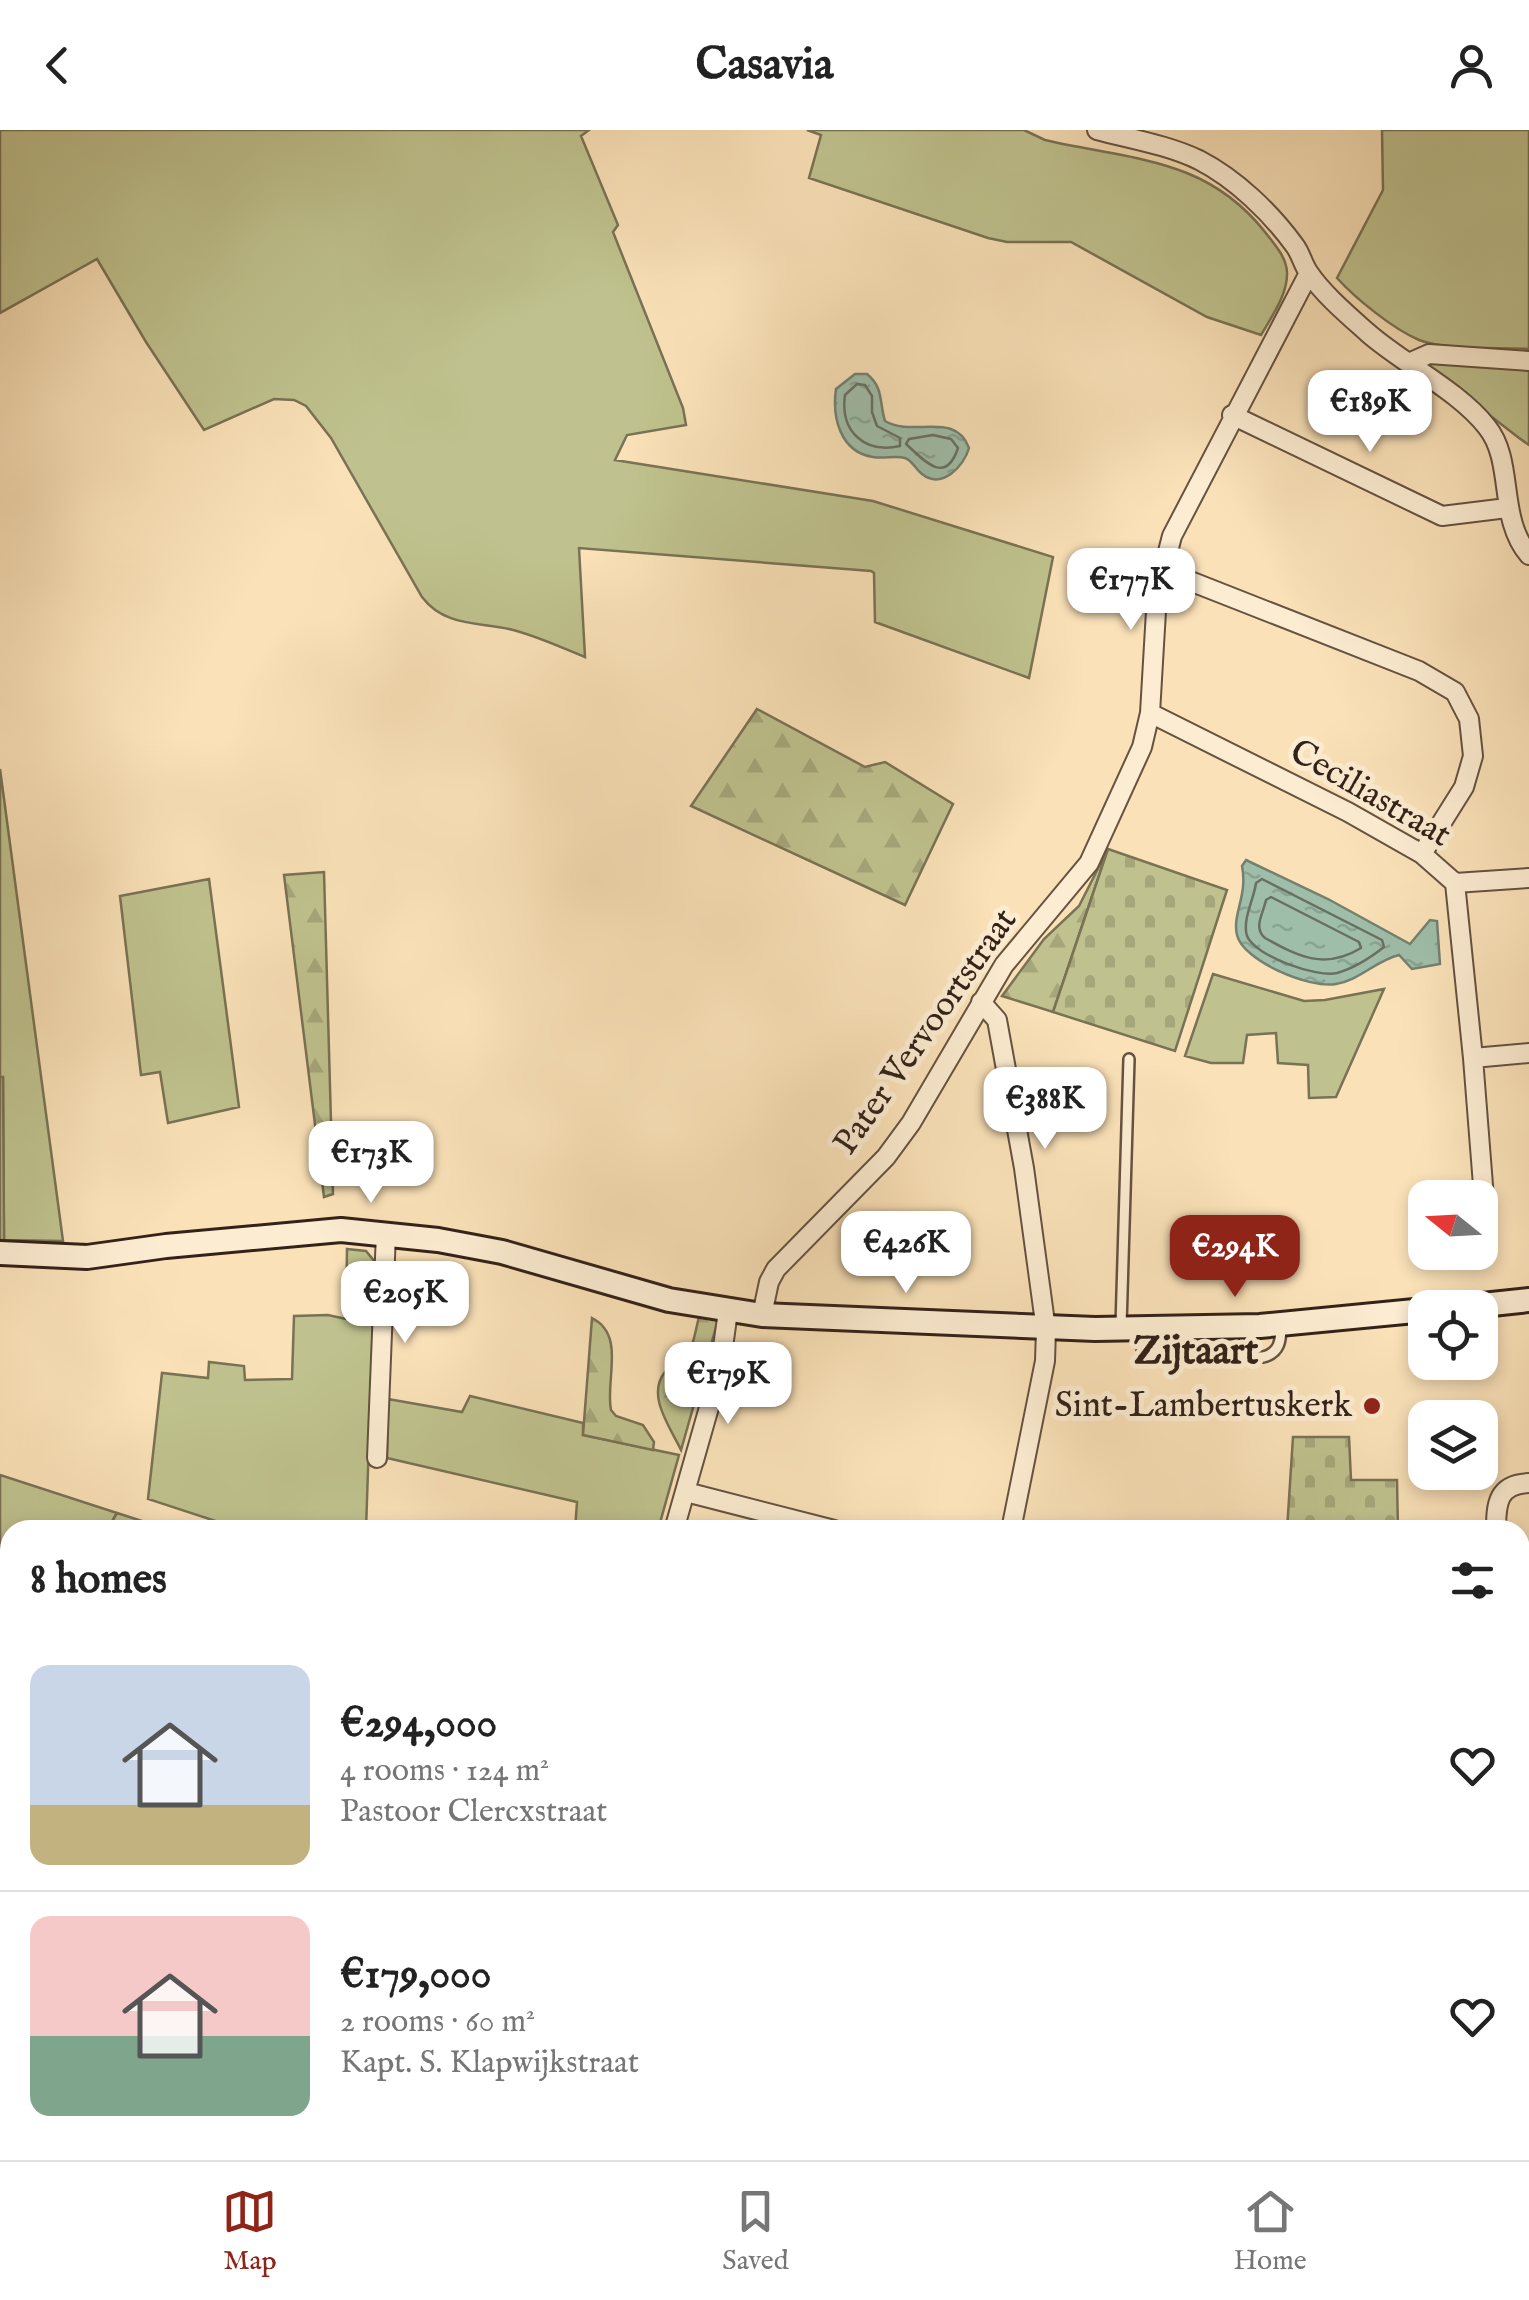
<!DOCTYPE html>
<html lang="en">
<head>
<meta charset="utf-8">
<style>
	:root { --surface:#fff; --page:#f6f6f6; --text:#222; --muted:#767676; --line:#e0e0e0; --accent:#8f2418 }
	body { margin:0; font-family:"IM FELL English",serif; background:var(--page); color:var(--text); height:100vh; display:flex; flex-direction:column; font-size:38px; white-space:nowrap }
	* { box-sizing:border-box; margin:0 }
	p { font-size:32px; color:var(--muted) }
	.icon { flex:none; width:55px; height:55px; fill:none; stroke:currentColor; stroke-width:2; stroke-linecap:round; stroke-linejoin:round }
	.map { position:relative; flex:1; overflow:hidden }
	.panel { position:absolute; left:0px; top:1390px; width:1530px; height:640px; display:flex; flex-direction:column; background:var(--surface); border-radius:30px 30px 0 0; box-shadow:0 5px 15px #0003 }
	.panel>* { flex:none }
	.needle { width:65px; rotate:288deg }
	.tools { position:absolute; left:1408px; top:1050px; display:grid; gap:20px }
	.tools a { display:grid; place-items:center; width:90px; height:90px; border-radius:20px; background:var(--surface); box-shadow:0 5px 15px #0003; font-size:50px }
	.price { position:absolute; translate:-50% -85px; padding:0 22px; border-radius:20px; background:#fff; color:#222; font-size:32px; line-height:65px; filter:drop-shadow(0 2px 5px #0008) }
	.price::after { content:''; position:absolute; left:50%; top:60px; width:30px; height:22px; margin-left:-15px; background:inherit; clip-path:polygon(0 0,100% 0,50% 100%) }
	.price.on { background:var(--accent); color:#fff }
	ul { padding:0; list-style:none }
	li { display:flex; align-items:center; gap:30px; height:250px; padding:0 30px }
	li+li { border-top:2px solid var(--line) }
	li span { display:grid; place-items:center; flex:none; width:280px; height:200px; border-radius:20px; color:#555 }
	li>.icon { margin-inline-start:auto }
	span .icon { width:120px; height:120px; fill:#fffc; stroke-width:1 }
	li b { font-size:42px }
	h2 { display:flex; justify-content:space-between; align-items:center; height:120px; padding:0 30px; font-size:42px }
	header { display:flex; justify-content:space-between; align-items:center; height:130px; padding:0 30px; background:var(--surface); font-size:45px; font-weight:700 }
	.tabs { display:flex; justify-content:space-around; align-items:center; height:140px; border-top:2px solid var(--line); background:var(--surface); font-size:28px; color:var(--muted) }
	.tabs a { display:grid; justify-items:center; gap:5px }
	.tabs .on { color:var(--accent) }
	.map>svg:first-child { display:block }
</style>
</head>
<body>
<header><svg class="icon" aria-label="back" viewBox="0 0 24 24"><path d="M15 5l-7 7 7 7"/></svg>Casavia<svg class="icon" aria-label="person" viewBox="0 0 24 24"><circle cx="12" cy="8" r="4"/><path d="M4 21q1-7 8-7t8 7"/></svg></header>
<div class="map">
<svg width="1529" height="2030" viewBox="0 0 1529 2030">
	<defs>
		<pattern id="forest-firs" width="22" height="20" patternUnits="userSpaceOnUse" patternTransform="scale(2.5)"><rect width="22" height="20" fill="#bfc28e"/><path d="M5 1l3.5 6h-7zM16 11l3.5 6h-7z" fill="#a5a67a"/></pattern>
		<pattern id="cemetery-stones" width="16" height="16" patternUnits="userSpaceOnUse" patternTransform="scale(2.5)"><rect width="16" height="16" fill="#bfc28e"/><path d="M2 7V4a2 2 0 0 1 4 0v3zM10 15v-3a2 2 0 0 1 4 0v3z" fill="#a5a67a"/></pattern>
		<pattern id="water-ripples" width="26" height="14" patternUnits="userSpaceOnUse" patternTransform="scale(2.5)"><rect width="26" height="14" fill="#9fbeaa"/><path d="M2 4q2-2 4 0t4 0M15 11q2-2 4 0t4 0" fill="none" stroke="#89a392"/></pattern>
	</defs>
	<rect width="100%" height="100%" fill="#fae1b8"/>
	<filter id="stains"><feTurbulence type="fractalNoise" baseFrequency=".002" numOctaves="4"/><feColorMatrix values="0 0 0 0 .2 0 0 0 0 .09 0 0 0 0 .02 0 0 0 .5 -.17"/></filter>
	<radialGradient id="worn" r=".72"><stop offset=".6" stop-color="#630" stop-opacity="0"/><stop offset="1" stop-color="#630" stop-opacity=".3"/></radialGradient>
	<path fill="#bfc28e" stroke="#797254" stroke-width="2.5" d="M0 0H589L581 6 618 95 613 102 683 278 686 295 627 305 615 330 873 371 1053 427 1029 548 875 492 874 443 871 441 579 418 585 527C560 517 535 505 509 499 476 492 444 496 422 467L331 308 306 276 294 270 274 269 204 300 146 212 97 129 0 183Z
		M807 0H1024L1045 10C1131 30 1206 27 1265 102 1274 114 1286 126 1287 142 1288 164 1272 186 1261 205L1207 187 1071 112H1007L988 108 809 48 821 5Z
		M1382 0H1529V219C1498 217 1447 221 1419 210 1393 199 1355 168 1337 148L1383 60Z
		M1421 232 1529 238V315L1519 308Z
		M0 639 63 1111 4 1110 3 948 0 947Z
		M209 749 239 977 168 993 160 942 141 945 120 766Z
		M1213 844 1304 871 1325 870 1384 859 1336 967 1309 968 1308 935 1278 933 1276 903 1247 905 1243 933H1211L1185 926Z
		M347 1119 366 1121 375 1132 366 1400H243L148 1369 162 1243 208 1248 209 1232 244 1236 245 1250 292 1249 294 1186 328 1185 346 1189Z
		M470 1266 583 1293V1305L679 1325 658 1400H575L577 1372 387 1328 388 1269 462 1282Z
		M0 1345 117 1383 107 1400H10V1579L0 1598Z
		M1520 1982 1529 1986V2030H1508L1507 2020H1520Z
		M694 2020H1304V2030H696Z"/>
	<path fill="url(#forest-firs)" stroke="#797254" stroke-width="2.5" d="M757 579 865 637 885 632 953 674 905 775 691 676Z
		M1108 719 1053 882 1002 866 1044 809 1079 776Z
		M324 742 333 1064 324 1067 284 745Z
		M0 947H3L4 1110H0Z
		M699 1187 718 1190 681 1320C670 1297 646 1265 665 1242 692 1239 693 1209 699 1187Z
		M592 1188C626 1205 605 1250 611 1280L616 1286 643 1295 654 1312 653 1320 583 1305Z
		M117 1383 170 1400H107Z
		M10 1579V1710L0 1702V1598Z"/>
	<path fill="url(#cemetery-stones)" stroke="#797254" stroke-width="2.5" d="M1108 719 1227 760 1175 921 1053 882Z
		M1293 1307H1349L1351 1350H1397L1398 1400H1287Z"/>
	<path fill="url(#water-ripples)" stroke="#748070" stroke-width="2.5" d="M855 244H867C884 258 879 272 885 291 913 308 955 280 969 318 964 336 942 360 922 344 915 339 913 331 905 328 896 325 883 329 873 327 840 322 832 287 836 259Z
		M1246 730 1328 769 1410 814 1430 790 1437 791 1440 834 1412 839 1399 825C1377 830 1360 850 1336 854 1310 859 1243 831 1237 805 1232 784 1248 766 1242 736Z"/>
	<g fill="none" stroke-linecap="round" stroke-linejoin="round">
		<path stroke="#697062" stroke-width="2.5" d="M857 254 865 255 872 266V282L877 296 900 308V316C864 324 840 301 845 265Z
			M933 305 951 309 958 318C945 357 923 329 906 314L909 309Z
			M1262 749 1382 810 1384 817C1370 828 1355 838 1337 843 1317 848 1255 826 1247 806 1242 790 1254 769 1256 753Z
			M1271 767 1359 812 1361 818C1325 840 1299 827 1265 808 1253 798 1263 784 1266 770Z"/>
		<defs>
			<path id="lane" d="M1121 1196 1129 929
				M1138 1201 1142 1219 1155 1227H1263C1280 1223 1281 1210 1281 1195"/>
			<path id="street" d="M1097 0C1131 9 1168 15 1199 30 1236 49 1271 83 1295 116 1301 124 1303 135 1309 143 1323 164 1349 186 1368 203 1402 233 1459 261 1487 297 1515 332 1497 387 1529 425
				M1411 232 1429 224 1529 231
				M1232 285 1442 386 1507 378
				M1162 440 1419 541 1455 562 1469 589 1473 626 1464 657 1422 724
				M1150 583 1348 682 1422 724 1455 753 1473 928 1529 923
				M1455 753 1529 748
				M981 872 997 890 1024 1038 1046 1200 1045 1231 1011 1400
				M1473 928 1487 1106
				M762 1185 769 1152 776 1139 886 1027 911 993 1004 835 1089 733 1142 617 1150 583 1157 464 1172 406 1309 143
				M377 1328 386 1103
				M686 1362 834 1400
				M674 1400 720 1239 728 1181
				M1496 1400C1496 1373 1498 1354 1529 1353
				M1520 1512 1529 1513
				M1520 1702 1529 1704
				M1520 1890 1529 1894
				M1312 2020 1313 2030"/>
			<path id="secondary" d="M0 1123 87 1127 166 1116 341 1100 438 1110 502 1122 669 1170 762 1185 1095 1199 1260 1196 1425 1180
				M1454 1178 1529 1170"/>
		</defs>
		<use href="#lane" stroke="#655241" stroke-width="14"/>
		<use href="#street" stroke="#655241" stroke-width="22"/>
		<use href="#secondary" stroke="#332219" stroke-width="28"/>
		<use href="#lane" stroke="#fcecd1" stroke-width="9"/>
		<use href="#street" stroke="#fcecd1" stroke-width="18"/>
		<use href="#secondary" stroke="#fcecd1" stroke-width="22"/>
	</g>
	<circle fill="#8f2418" stroke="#fcecd1" stroke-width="4" cx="1372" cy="1276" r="10"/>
	<g text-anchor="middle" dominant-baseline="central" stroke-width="10" stroke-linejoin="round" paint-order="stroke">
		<g font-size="35" fill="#332219" stroke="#fcecd1">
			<text transform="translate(1370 664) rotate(30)">Ceciliastraat</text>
			<text transform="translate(926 902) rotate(-55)">Pater Vervoortstraat</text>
		</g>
		<g font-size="35" fill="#332219" stroke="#fcecd1" text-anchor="end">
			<text x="1352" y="1276">Sint-Lambertuskerk</text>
		</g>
		<g font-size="40" font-weight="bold" fill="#332219" stroke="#fcecd1">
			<text x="1196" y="1222">Zijtaart</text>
		</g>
	</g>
	<rect width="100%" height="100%" filter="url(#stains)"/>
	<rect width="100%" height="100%" fill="url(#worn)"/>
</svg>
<div class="tools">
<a><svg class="needle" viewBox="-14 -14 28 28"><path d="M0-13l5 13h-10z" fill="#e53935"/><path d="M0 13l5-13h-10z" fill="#767676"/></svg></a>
<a><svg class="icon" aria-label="locate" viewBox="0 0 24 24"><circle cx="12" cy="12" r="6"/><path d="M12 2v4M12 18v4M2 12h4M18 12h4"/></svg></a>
<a><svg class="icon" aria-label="layers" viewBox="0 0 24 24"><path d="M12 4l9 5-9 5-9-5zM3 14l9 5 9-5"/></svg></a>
</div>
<b class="price" style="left:1370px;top:325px">€189K</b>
<b class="price" style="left:1131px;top:503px">€177K</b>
<b class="price" style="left:1045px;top:1022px">€388K</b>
<b class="price" style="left:371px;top:1076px">€173K</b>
<b class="price" style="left:906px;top:1166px">€426K</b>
<b class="price on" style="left:1235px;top:1170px">€294K</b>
<b class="price" style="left:405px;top:1216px">€205K</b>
<b class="price" style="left:728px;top:1297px">€179K</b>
<section class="panel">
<h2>8 homes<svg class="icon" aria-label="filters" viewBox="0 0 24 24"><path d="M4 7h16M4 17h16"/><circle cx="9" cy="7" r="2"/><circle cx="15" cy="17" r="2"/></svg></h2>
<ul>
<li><span style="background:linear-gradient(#c9d6e8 70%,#c2b280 0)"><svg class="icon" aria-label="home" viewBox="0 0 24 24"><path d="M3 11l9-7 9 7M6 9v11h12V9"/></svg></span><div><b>€294,000</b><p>4 rooms · 124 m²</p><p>Pastoor Clercxstraat</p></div><svg class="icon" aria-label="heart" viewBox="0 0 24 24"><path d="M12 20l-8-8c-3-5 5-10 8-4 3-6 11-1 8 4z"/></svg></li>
<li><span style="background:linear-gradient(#f6c9c9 60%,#7fa58c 0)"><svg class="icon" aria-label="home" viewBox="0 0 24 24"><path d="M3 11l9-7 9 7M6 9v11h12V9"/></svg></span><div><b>€179,000</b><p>2 rooms · 60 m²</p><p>Kapt. S. Klapwijkstraat</p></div><svg class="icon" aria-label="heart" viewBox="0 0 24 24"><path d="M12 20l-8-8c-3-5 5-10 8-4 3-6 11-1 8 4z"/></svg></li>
</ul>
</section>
</div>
<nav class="tabs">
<a class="on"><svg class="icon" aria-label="map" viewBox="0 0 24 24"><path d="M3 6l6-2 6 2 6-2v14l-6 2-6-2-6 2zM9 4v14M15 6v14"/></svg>Map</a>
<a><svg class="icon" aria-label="saved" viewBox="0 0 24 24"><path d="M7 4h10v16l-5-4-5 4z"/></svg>Saved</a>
<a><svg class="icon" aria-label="home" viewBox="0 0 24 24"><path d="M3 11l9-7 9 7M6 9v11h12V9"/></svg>Home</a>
</nav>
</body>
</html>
